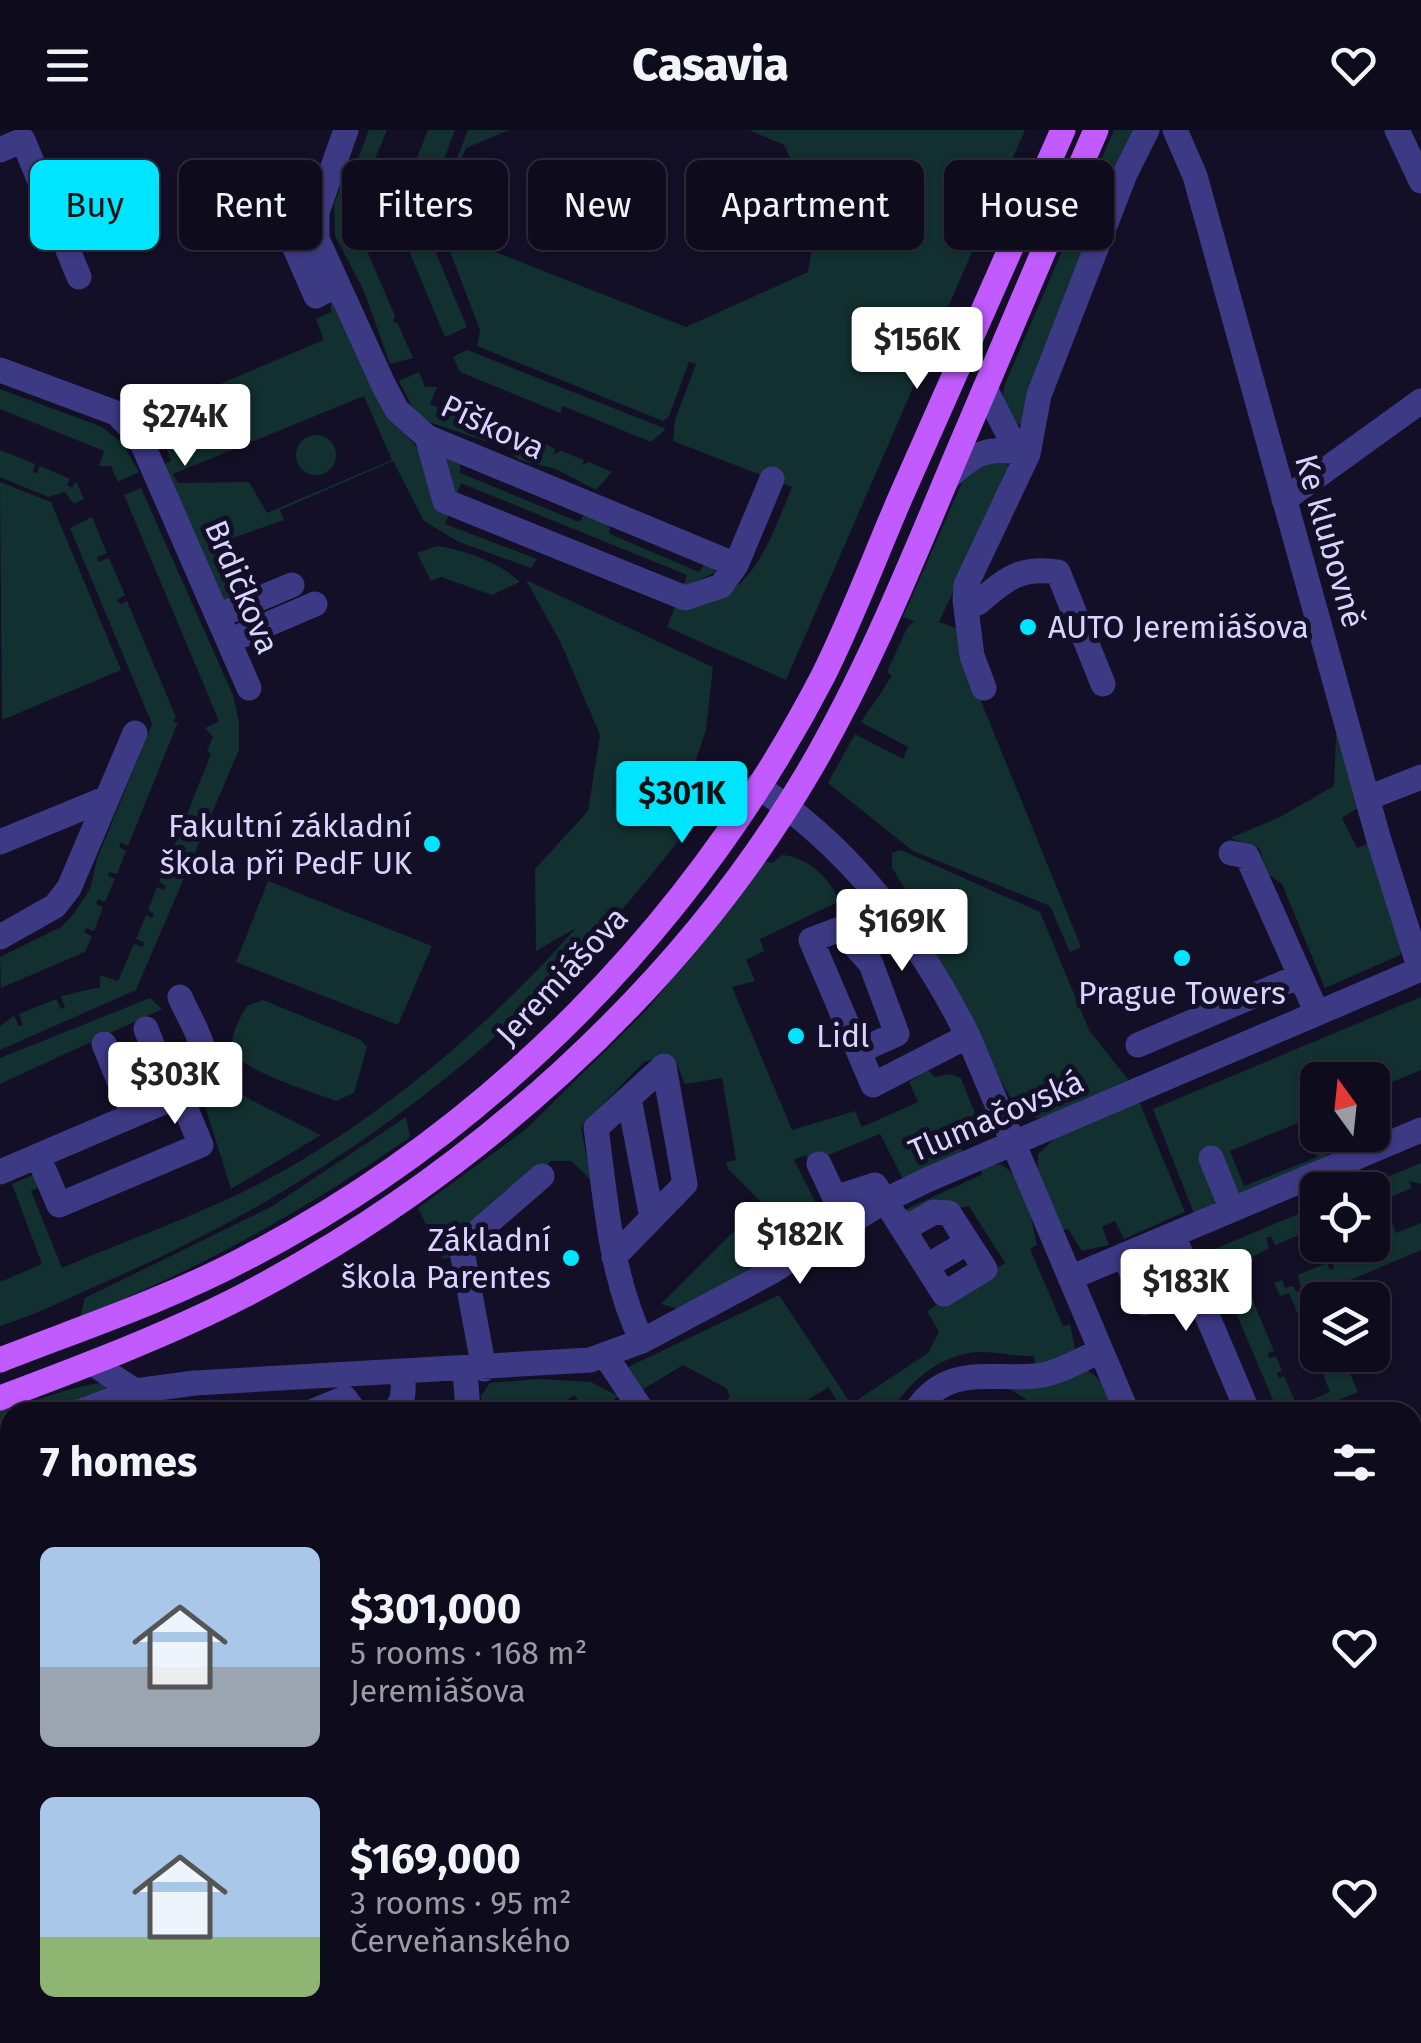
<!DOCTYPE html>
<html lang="en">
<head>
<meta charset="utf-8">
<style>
	:root { --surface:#0e0b1c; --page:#1c1929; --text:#f1f3f6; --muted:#9b9ba3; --line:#2e2b3b; --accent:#00e5ff }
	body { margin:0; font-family:"Fira Sans",sans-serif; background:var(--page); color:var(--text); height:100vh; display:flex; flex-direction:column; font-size:38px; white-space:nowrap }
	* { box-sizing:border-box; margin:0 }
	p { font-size:32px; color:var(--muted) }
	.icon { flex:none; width:55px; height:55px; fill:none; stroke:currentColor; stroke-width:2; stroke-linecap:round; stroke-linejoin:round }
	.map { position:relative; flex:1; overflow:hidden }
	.drawer { position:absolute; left:0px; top:1272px; width:1422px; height:642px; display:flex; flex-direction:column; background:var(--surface); border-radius:30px 30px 0 0; box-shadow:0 2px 8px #0004,0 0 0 2px var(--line) }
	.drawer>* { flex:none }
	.top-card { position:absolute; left:30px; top:30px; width:1362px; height:90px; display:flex; gap:20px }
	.needle { width:65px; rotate:345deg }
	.fabs { position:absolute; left:1300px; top:932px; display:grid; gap:20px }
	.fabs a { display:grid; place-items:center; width:90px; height:90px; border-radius:15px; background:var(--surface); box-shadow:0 2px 8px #0004,0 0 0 2px var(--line); font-size:50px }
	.price { position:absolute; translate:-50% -85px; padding:0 22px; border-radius:10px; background:#fff; color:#222; font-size:32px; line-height:65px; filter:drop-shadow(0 2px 5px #0008) }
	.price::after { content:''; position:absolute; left:50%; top:60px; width:30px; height:22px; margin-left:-15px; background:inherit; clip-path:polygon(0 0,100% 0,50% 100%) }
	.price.current { background:var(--accent); color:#111 }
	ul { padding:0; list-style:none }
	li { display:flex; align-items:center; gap:30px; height:250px; padding:0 40px }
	li span { display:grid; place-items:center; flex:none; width:280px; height:200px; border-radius:15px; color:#555 }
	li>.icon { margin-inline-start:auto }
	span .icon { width:120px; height:120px; fill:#fffc; stroke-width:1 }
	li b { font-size:42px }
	h2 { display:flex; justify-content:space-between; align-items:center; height:120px; padding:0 40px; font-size:42px }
	.tag { padding:0 35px; border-radius:15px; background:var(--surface); box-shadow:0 2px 8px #0004,0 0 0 2px var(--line); font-size:35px; line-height:90px }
	.tag.current { background:var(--accent); color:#111 }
	header { display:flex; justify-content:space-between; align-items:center; height:130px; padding:0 40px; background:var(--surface); font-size:45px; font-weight:800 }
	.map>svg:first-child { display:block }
</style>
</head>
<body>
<header><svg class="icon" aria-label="menu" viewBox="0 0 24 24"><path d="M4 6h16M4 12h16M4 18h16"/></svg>Casavia<svg class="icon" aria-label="heart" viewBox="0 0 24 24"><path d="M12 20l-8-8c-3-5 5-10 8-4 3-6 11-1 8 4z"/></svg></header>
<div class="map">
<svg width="1421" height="1913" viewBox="0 0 1421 1913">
	<rect width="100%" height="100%" fill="#130f26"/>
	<path fill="#12302f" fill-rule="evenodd" d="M369 0H387L358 70 367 79 352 86 395 186 393 193 397 192 413 228 390 234 363 159 335 106 334 75 345 42H353Z
		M428 0H455L425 80 430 109 467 197 445 207 394 85 406 56 412 58 415 54 408 50Z
		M468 0H509L466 18 454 45 485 118 686 197 808 142 818 86 784 15 749 0H1025L786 550 667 497 675 477C750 476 767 418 792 357L673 311 675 290 696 234 689 232 669 286 663 291 477 216 480 200 438 90 440 73Z
		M1114 0H1136L1022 293 1016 296 1000 278 1005 254Z
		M331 168 395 293 415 315 450 381 445 394 537 429 531 438 459 412 424 391 393 331 280 380 284 390 233 408 235 414 226 417 223 413 213 430 223 449 232 454 255 449 260 463 235 472 224 470 161 336 171 331 166 318 171 316 156 281 324 210 316 189 331 182ZM364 266 392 330 267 383 249 352 178 353 173 344Z
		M467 220 475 223 666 299 651 312 563 276 560 283 460 242 453 227Z
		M419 242 425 257H437L430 274 438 277 436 284 441 286 444 280 459 286 461 281 477 283 474 293 479 294 483 286 519 301 517 310 521 312 525 303 555 319 554 324 561 321 584 330 582 335 589 332 612 342 596 360 556 339 519 330 508 319 429 292 414 280 399 251Z
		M0 259 102 297 123 314 139 342 118 352 111 336H99L104 321 0 279Z
		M296 325a20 20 0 1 1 40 0a20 20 0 1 1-40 0Z
		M0 320 35 334 33 342 37 343 40 336 70 349 67 355 72 358 76 351 84 369 74 374 65 362 48 367 0 347Z
		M442 325 460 334V343L579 392 586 382 609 390 610 404 699 442 708 430 716 442 682 458 687 445 490 365 461 353 456 366Z
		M1001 327 1009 336 1006 349 939 492 959 499 976 559 1081 817 1070 822 1050 776 913 721 828 653 855 604 903 629 908 617 861 592 892 546 887 542 907 498 914 491 903 487 967 341Z
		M0 352 51 372 121 540 2 590Z
		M141 358 233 565 239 592V620L136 860 0 920V896L14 886 19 896 23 895 19 884 56 869 61 879 65 877 61 866 100 857V845L118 851 134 814 143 817 144 812 136 809 146 785 152 788 154 784 148 780 157 757 164 760 166 756 159 752 169 729 177 732 179 728 171 724 211 624 207 621 213 607 205 598 219 591 124 365Z
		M92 387 107 423 97 427 98 432 109 428 125 465 117 470 120 474 127 471 176 587 173 593 178 592 128 716 121 712 119 717 126 721 117 744 109 742 108 746 115 749 105 772 98 769 96 774 103 777 94 801 86 798 84 802 92 806 85 822 1 858 0 827 61 797 73 785 90 759 97 729 152 594 70 398Z
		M437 416C465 420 500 433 520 452L492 465 441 447 431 451 417 423Z
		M526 450 713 537 706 600 689 650 697 636 700 637 694 661 696 687C545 893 339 1052 105 1152 71 1167 36 1185 0 1196V1152L42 1134 12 1054 33 1045 41 1056 31 1061 62 1138C125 1111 190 1088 251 1058 369 999 490 896 576 798L536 821 535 739 588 681 600 605 560 511Z
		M1343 601 1364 674 1342 688 1357 718 1369 713 1404 810 1400 825 1325 858 1282 754 1268 744 1259 718 1230 708 1278 688 1334 656 1336 604Z
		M901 720 1040 782 1089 900 1130 952 1047 987 1035 988 1016 978 931 823 941 815 892 738V723Z
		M782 725C806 727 832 747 838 772L760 809 764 821 746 830 755 851 732 857 792 1000 855 981 862 997 918 972 909 952 928 940 935 947 949 944 961 948 979 994V1001L958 1011 963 1022 903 1049 880 1004 809 1033 806 1025 794 1030 817 1075 829 1073 835 1087 750 1144 678 1179 661 1174 762 1073 728 1039 726 1032 736 1030 722 948 685 954 677 934 664 926 644 932 581 997 591 1050 571 1031H551L454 1115 457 1126 443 1129 418 1078 525 1000 646 881 765 731 772 733Z
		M268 751 432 816 398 895 236 832Z
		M1421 867V940L1373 960 1372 950H1318L1317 985 1230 1021 1244 1056 1317 1027 1313 1016 1325 1017 1327 1026 1238 1066 1219 1068 1214 1077 1194 1084 1153 979Z
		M150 868 162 879 0 954V928Z
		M263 870 361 910 367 917 354 963 336 971C315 963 238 940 233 920 229 906 240 888 247 876Z
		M215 946 251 970 321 1005 231 1059 204 973Z
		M1139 971 1185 1082 1124 1109 1115 1091 1102 1097 1109 1115 1082 1121 1068 1099 1063 1100 1037 1041 1038 1024 1055 1008Z
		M406 987 410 1007C306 1080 198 1140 80 1187L85 1168 271 1077Z
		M1421 1033V1054L1409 1051 1412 1058 1382 1071 1396 1103 1421 1093V1120L1320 1163 1318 1225H1321L1316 1227 1309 1211 1316 1208 1314 1204 1307 1206 1289 1163 1280 1166 1274 1153 1282 1150 1285 1158 1293 1156 1297 1162 1301 1160 1298 1145 1327 1133 1330 1140 1334 1138 1332 1131 1348 1124 1352 1131 1356 1128 1353 1122 1382 1110 1373 1074 1380 1070 1373 1053Z
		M999 1034C1026 1044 1031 1089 1037 1115L1030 1119 1063 1196 1070 1194 1079 1238C1102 1243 1107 1263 1115 1282H1045L1009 1258 978 1255 909 1276 1036 1237 1034 1226C1015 1227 997 1221 978 1222 940 1225 909 1251 891 1282H825L838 1273 829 1257 804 1272 810 1282H727L724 1275 730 1266 726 1258 683 1235 642 1260 628 1237 779 1165 851 1274 928 1223 939 1202 927 1181 1005 1133 969 1076 910 1088 902 1081 983 1044 980 1038Z
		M1317 1076V1095L1314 1088 1309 1090 1313 1099 1275 1115 1271 1106 1266 1108 1269 1118 1238 1135 1274 1221 1268 1223 1269 1228 1276 1226 1282 1241 1277 1243 1279 1248 1284 1246 1297 1276 1330 1262 1318 1232 1325 1230 1323 1225H1342L1358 1262 1310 1282H1278L1210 1121Z
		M539 1249 591 1252 618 1266 602 1282H587L574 1265 550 1282H483L481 1266 490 1253Z
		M109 1252 110 1257 89 1270 85 1266 49 1282H10V1316L0 1324V1280C36 1272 72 1255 109 1252Z
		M10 1653V1708L5 1711 10 1722V1860L0 1866V1849L10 1841 0 1828V1657Z
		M499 1905H873L867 1913H504Z"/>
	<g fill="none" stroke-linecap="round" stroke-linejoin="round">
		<path stroke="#3d3a85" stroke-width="25" d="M346 0 317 82V109L384 256 397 280 427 307 736 435
			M1175 0 1195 46 1378 707 1420 840
			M1397 0 1421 51
			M0 20 23 10 79 147
			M295 118 316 166 337 155
			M0 240 116 283 139 306 249 558
			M985 258 1008 304 1028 324
			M427 307 445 371 685 468 721 456 736 435 772 349
			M946 350C973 322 991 315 1028 324
			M1284 370 1421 271
			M965 470 972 526 984 558
			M218 486 292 455
			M229 511 315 474
			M1103 554 1058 442C1020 436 1006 449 978 473L965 470 966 455 1028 324 1039 265 1125 44 1147 0
			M757 656C851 718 918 806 968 906L1127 1282
			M1368 668 1421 647
			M0 712 107 668
			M1231 723 1247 726 1317 883
			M0 807 55 776 69 758 135 603
			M146 899 173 968
			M104 914 133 985
			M1138 915 1300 846
			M859 921 897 904 871 834 840 799 811 810 873 955 968 906
			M629 968 652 1088
			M38 1026 59 1075 201 1015 180 965
			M1211 1028 1232 1080
			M819 1034 835 1068 875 1055 944 1164 985 1139 949 1083 934 1082 911 1095 899 1091
			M0 1042 199 957C217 928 192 895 180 867
			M1173 1105 1248 1282
			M1124 1125 1145 1173
			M614 1127 685 1054 664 936 596 998C606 1070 610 1145 642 1211
			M927 1136 968 1112
			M1070 1148 1421 1000
			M605 1225 643 1282
			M92 1233 135 1261
			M484 1239 461 1116 542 1046
			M465 1240 468 1282
			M79 1282 135 1261 195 1253 590 1230 642 1211 771 1142 886 1070 927 1050 1421 839
			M311 1282 345 1268 355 1282
			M392 1282C406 1273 403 1258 403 1243
			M915 1282C946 1234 988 1250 1035 1246 1056 1245 1081 1229 1101 1221
			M0 1336 10 1327
			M0 1363 10 1370
			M0 1511 10 1533
			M1412 1667 1421 1687
			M0 1881 10 1874
			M1412 1882 1421 1879
			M168 1905 171 1913
			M1018 1905 1022 1913
			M1386 1905 1390 1913"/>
		<path stroke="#c25bff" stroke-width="25" d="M0 1230C82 1198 166 1170 244 1129 491 1002 695 793 823 546 852 488 875 426 901 366 955 244 1009 122 1063 0
			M0 1268C82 1237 165 1206 243 1166 468 1049 680 861 809 641 867 542 910 436 954 331 1001 220 1048 110 1096 0"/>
	</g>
	<g fill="#00e5ff" stroke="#130f26" stroke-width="4">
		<circle cx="1028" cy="497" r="10"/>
		<circle cx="432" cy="714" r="10"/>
		<circle cx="1182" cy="828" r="10"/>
		<circle cx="796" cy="906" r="10"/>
		<circle cx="571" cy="1128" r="10"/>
	</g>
	<g text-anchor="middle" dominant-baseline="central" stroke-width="10" stroke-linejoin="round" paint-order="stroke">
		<g font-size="32" fill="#d9d4ff" stroke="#130f26">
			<text transform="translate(493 297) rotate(25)">Píškova</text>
			<text transform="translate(1330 411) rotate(74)">Ke klubovně</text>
			<text transform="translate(242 457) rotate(67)">Brdičkova</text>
			<text transform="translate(562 846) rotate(-47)">Jeremiášova</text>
			<text transform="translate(996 986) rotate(-23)">Tlumačovská</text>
		</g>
		<g font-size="32" fill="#d9d4ff" stroke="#130f26" text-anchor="start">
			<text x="1048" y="497">AUTO Jeremiášova</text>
			<text x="412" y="696" text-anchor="end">Fakultní základní<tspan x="412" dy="37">škola při PedF UK</tspan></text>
			<text x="1182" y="863" text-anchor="middle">Prague Towers</text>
			<text x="816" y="906">Lidl</text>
			<text x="551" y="1110" text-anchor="end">Základní<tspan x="551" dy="37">škola Parentes</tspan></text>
		</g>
	</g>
</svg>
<div class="fabs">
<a><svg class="needle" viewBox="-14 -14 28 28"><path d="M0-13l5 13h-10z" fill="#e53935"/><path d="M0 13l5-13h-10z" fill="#9b9ba3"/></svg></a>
<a><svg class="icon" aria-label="locate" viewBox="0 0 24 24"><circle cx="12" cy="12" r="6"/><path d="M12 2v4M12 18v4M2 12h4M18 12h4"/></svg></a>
<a><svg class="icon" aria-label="layers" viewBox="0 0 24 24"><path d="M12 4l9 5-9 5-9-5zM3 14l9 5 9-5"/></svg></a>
</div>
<b class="price" style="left:917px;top:262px">$156K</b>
<b class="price" style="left:185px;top:339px">$274K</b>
<b class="price current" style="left:682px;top:716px">$301K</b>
<b class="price" style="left:902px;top:844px">$169K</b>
<b class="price" style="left:175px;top:997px">$303K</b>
<b class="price" style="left:800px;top:1157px">$182K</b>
<b class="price" style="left:1186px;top:1204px">$183K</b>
<div class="top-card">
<a class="tag current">Buy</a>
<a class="tag">Rent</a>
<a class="tag">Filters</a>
<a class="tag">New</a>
<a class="tag">Apartment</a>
<a class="tag">House</a>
</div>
<section class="drawer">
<h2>7 homes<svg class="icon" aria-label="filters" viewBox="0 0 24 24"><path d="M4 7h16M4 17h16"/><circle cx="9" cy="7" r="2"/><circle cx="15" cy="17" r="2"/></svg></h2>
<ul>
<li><span style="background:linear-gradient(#a9c7e8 60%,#9aa5b1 0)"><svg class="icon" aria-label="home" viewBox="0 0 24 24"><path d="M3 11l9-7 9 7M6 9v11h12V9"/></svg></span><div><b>$301,000</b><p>5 rooms · 168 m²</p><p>Jeremiášova</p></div><svg class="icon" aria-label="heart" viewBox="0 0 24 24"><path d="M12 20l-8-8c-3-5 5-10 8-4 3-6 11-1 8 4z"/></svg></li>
<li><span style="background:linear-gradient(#a9c7e8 70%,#8fb573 0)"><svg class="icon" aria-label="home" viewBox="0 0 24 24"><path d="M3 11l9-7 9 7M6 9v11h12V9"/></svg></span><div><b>$169,000</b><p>3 rooms · 95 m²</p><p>Červeňanského</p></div><svg class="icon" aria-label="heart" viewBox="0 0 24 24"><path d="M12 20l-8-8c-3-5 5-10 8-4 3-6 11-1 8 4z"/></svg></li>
</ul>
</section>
</div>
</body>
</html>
